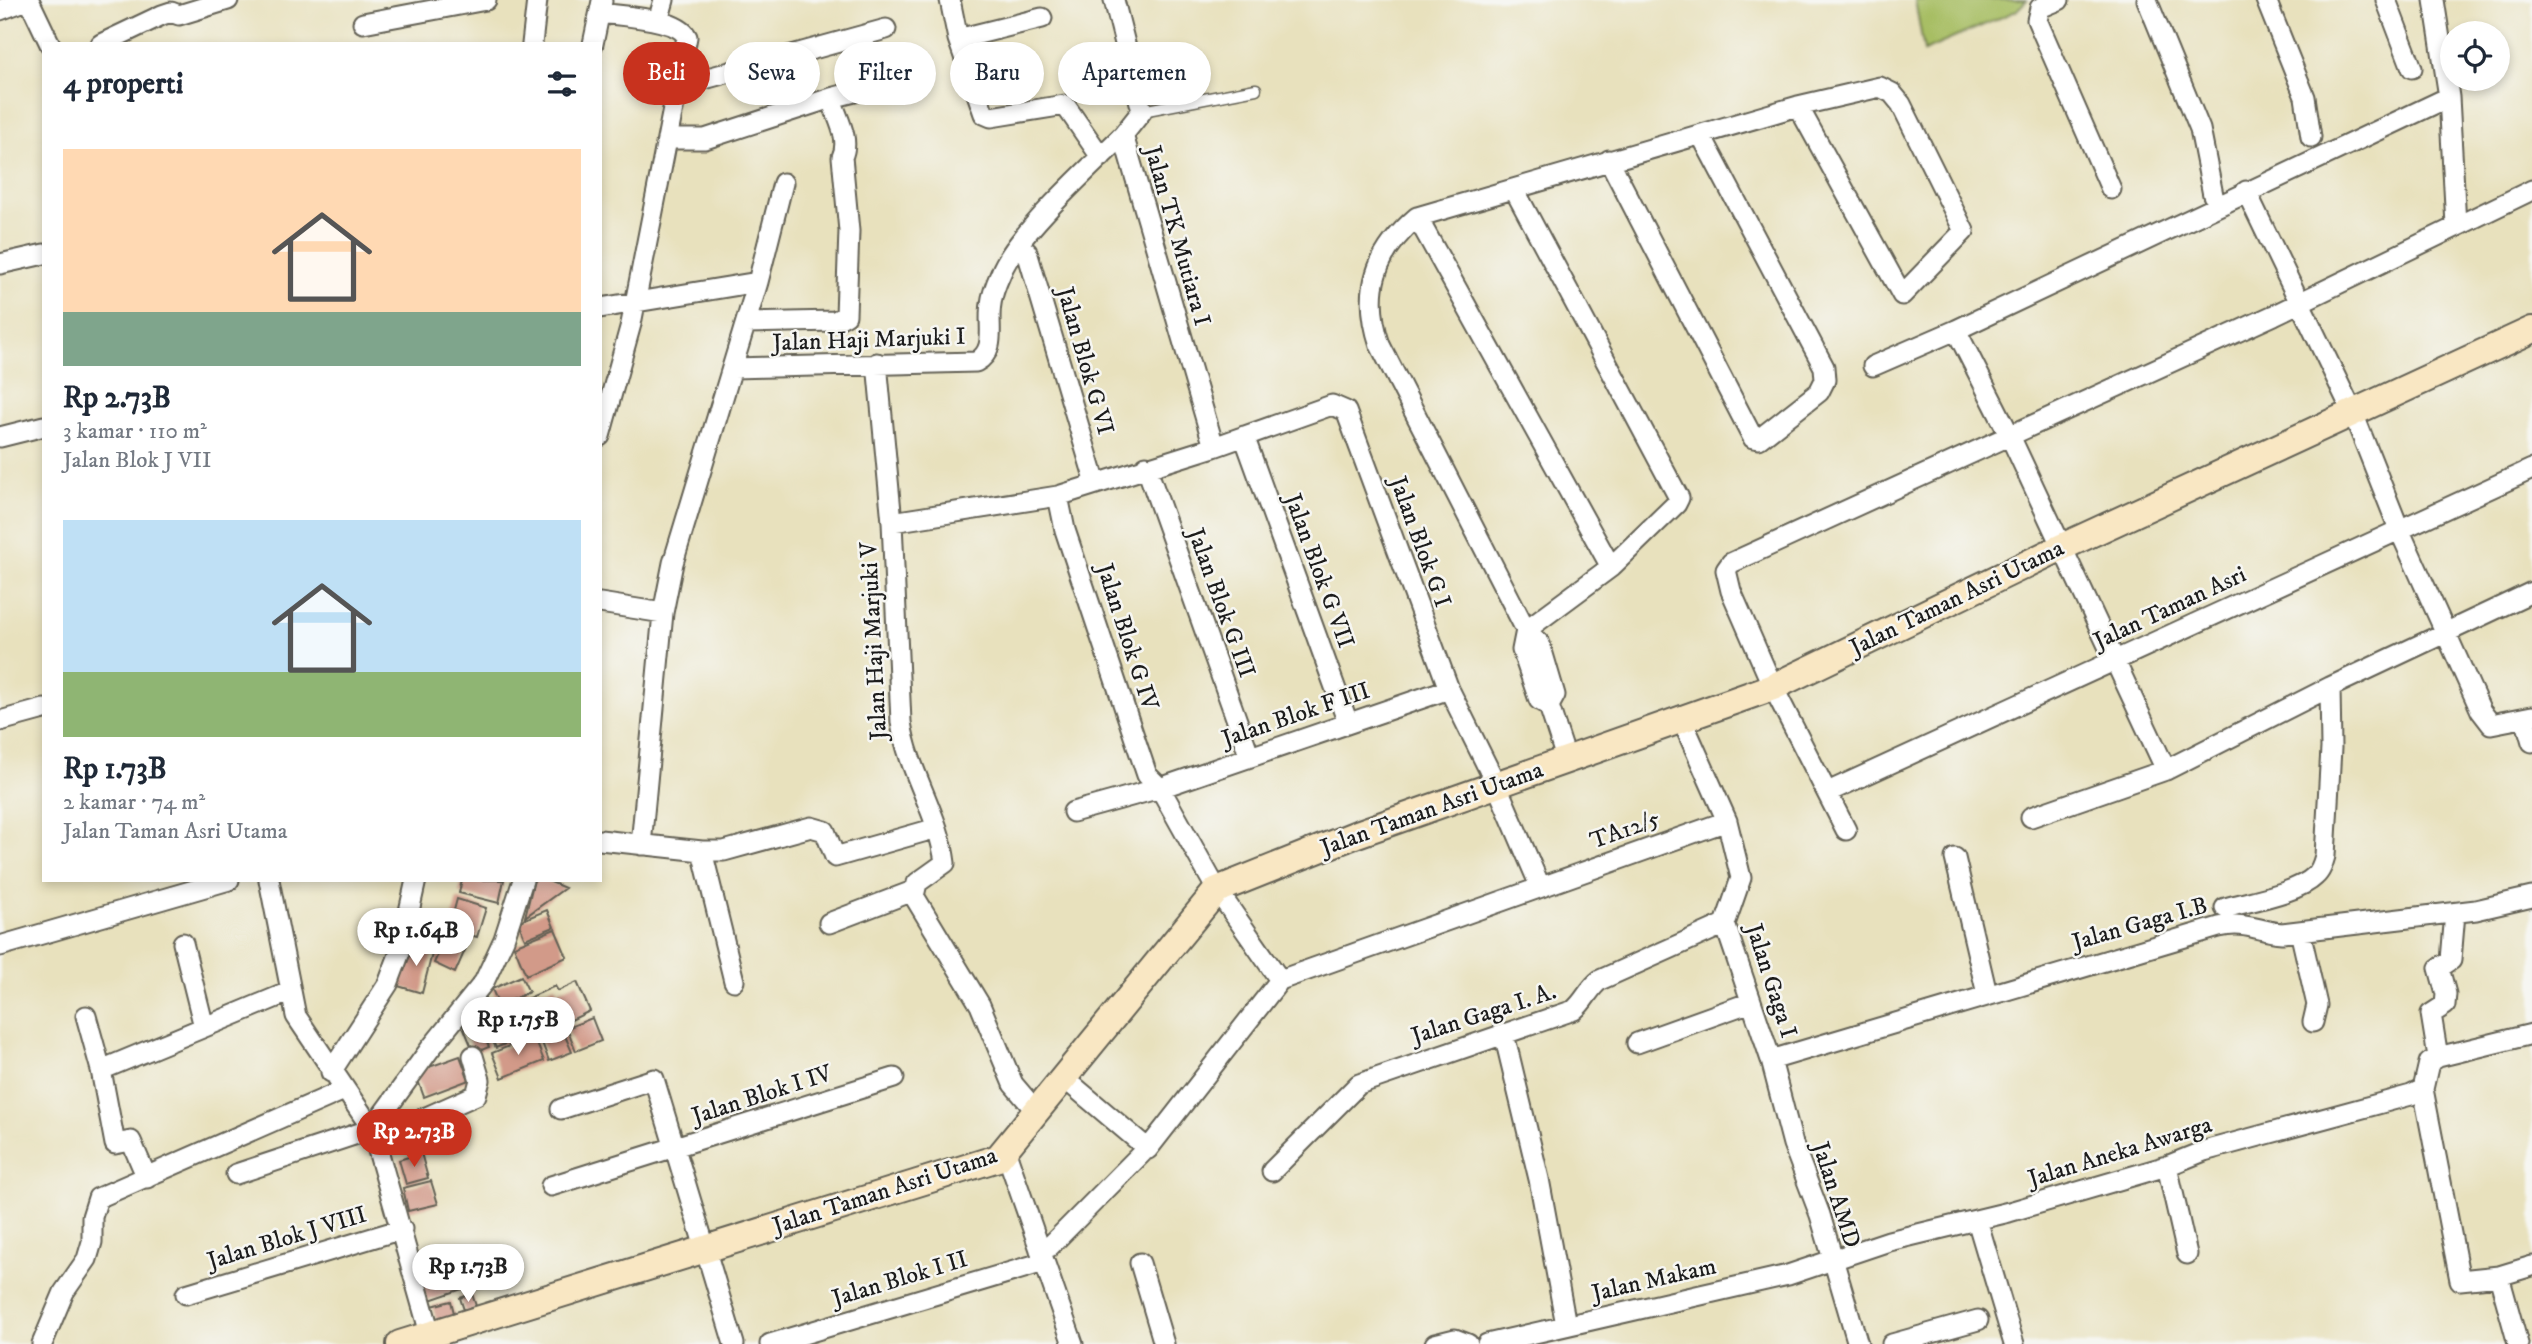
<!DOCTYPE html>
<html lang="id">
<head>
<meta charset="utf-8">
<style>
	:root { --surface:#fff; --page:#f6f6f7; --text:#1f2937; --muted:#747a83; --accent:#c8321e }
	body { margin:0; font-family:"IM FELL DW Pica",serif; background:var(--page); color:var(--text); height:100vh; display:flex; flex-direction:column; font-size:26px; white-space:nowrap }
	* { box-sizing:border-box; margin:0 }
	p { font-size:23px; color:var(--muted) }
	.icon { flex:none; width:38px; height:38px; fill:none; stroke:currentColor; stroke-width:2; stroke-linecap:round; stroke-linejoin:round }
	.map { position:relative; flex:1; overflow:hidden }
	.drawer { position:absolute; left:42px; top:42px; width:560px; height:840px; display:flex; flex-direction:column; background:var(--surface); border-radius:0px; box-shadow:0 4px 10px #0003 }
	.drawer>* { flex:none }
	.banner { position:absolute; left:623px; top:42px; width:665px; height:63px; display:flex; gap:14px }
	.tools { position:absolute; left:2440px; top:21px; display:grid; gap:14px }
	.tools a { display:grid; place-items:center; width:70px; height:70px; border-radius:50%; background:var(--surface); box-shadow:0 4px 10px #0003; font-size:35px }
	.price { position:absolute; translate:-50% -60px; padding:0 16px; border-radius:24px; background:#fff; color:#222; font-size:23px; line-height:46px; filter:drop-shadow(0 2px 4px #0008) }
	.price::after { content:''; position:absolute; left:50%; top:42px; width:21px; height:16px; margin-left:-10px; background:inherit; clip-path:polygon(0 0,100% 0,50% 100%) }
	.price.active { background:var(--accent); color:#fff }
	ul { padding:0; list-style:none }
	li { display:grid; align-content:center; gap:14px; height:371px; padding:0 21px }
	li span { display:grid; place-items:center; height:217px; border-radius:0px; color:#555 }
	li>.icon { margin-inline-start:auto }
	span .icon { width:126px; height:126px; fill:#fffc; stroke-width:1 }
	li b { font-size:30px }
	h2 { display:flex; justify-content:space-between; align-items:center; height:84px; padding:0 21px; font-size:30px }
	.chip { padding:0 24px; border-radius:32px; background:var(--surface); box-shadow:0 4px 10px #0003; font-size:24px; line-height:63px }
	.chip.active { background:var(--accent); color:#fff }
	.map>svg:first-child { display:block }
</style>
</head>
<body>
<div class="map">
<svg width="2532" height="1344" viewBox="0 0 2532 1344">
	<rect width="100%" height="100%" fill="#f6f6f2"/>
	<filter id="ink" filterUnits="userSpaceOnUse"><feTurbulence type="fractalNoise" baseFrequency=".0143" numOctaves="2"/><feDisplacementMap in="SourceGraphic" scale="14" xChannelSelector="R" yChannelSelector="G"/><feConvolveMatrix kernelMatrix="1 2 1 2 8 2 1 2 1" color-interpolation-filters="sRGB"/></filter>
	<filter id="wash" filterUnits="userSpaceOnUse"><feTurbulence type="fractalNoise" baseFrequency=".00686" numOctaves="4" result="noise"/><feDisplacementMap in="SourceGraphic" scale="28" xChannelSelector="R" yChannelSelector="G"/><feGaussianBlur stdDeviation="1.57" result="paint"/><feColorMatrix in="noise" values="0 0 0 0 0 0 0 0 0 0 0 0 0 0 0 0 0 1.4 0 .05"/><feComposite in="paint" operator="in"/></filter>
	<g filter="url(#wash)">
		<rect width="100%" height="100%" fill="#e8e1bd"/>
		<path fill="#a7be63" stroke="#626d40" stroke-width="2" d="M1915 0H2027L2016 11 1924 51Z"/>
		<g id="blocks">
			<path fill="#d29a89" d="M462 880H504L499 903 459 893Z
				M534 880H546L565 888 525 917Z
				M457 899 486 908 477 937 449 929Z
				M547 910 554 927 525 939 518 922Z
				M555 929 567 957 526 975 514 946Z
				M448 932 469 941 455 973 434 963Z
				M409 944 433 950 422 993 398 986Z
				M521 976 529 992 499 1006 492 989Z
				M577 982 590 1011 567 1022 564 1016 533 1030 520 1002 555 986 558 991Z
				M520 1006 531 1032 518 1038 506 1013Z
				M502 1007 516 1039 496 1048 481 1016Z
				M476 1015 489 1047 474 1053 461 1021Z
				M592 1018 601 1041 576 1051 567 1028Z
				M560 1024 572 1052 549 1061 538 1032Z
				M534 1036 544 1061 502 1078 492 1053Z
				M460 1056 469 1080 424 1097 415 1072Z
				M421 1153 428 1178 406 1184 399 1160Z
				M431 1181 438 1204 408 1211 403 1188Z
				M460 1265 468 1287 427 1301 419 1279Z
				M472 1294 477 1309 465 1313 460 1298Z
				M451 1301 455 1317 437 1322 432 1306Z"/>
		</g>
	</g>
	<g filter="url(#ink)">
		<use href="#blocks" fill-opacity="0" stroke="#636154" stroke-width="2"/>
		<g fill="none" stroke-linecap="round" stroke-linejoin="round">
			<defs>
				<path id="lane" d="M1142 111 1256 89"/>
				<path id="street" d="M29 0 50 44
					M950 0 958 39 984 114 991 117 1065 105 1101 157
					M1114 0 1142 111 1123 135 1214 447
					M2059 0 2040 8 2037 20 2111 189
					M2147 0 2200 129 2213 195
					M2266 0 2305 97 2311 137
					M2386 0 2412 68
					M2434 0 2449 97 2456 225
					M0 10 27 0
					M600 13C620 16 678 18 687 37L631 324 600 436
					M658 21 664 0
					M363 23 486 0
					M958 39 1042 18
					M101 44 162 15 171 12 179 15 228 0
					M532 44 537 0
					M593 44 602 1
					M679 86 886 29
					M669 139H705L831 98 905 79
					M1609 160 1753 438 1759 439 1819 392 1825 380 1824 367 1701 135
					M1514 189 1679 498 1676 504 1611 567 1526 630 1522 650 1539 700 1549 706
					M2246 191 2353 413 2399 529 2481 711 2491 724 2532 716
					M1417 217 1611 567
					M1027 252 1096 484
					M0 264 44 254
					M600 308 758 282
					M746 323 835 321 846 315 849 231 842 157C851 138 836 117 831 98
					M1956 330 2010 436 2166 770
					M877 363 892 522 901 722C908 772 939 813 945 863L917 883 914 896 980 1005 1013 1084 1036 1111
					M1873 366 1956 330 2449 97
					M733 368 976 362C998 350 987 325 991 304 992 293 997 282 1001 273 1016 234 1092 166 1123 135
					M1244 436 1348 723
					M0 437 44 426
					M1146 466 1250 757
					M1058 496 1065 530 1147 775 1160 788 1217 890 1280 980
					M892 522 1058 496 1214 447 1332 405 1346 411 1449 689 1497 786 1540 886
					M600 603 663 613
					M2525 718 2532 742
					M1682 720 1727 821 1741 878 1725 924 1771 1060 1793 1144 1820 1215 1858 1344
					M0 721 44 709
					M1567 761 1549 706 1555 695 1540 644 1526 630 1380 345C1362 291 1375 253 1417 217L1798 106 1880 87 1892 93 1901 104 1964 231 1902 295 1798 106
					M1828 792 2532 469
					M1073 812 1160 788 1449 689
					M2031 817 2166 770 2330 687 2532 592
					M1846 830 1773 687 1731 591 1726 570 1731 563 2274 315 2532 190
					M600 840 702 851H724L811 827 825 831 835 857 937 828
					M641 845 663 613 673 563 758 282 783 183
					M702 851 734 981
					M1955 858 1987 994
					M269 880 296 1016 372 1129 433 1344
					M2225 908C2249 901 2298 893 2315 876 2321 871 2323 863 2325 856L2331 748 2330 687
					M829 923 913 891
					M2300 931 2317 1005 2313 1022
					M183 943 204 1027
					M0 946 229 880
					M1280 980 1727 821
					M86 1016 101 1070 115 1144 131 1141 147 1178
					M1504 1034 1539 1179 1566 1325
					M2532 1034 2438 1057 2429 1063 2423 1089 2460 1280 2499 1276 2532 1266
					M1637 1043 1751 1002
					M2438 1057 2431 1014 2445 1005 2446 994 2439 968 2451 960 2455 913
					M1771 1060 2219 927C2246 921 2257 931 2282 933L2476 910 2532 897
					M101 1070 289 992
					M331 1072 388 984 400 952 416 880
					M1064 1078 1148 1149 1280 980
					M561 1109 654 1079 734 1344
					M372 1129 430 1049 484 982 504 939 523 880
					M375 1140 476 1095 480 1080 473 1056
					M1006 1152 1073 1344
					M2167 1166 2187 1254
					M1272 1171 1359 1084 1574 1010C1585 1001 1589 988 1600 980L1725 924
					M236 1174 372 1129
					M551 1186 894 1078
					M1977 1220 2014 1344
					M1040 1250 1049 1247 1145 1150
					M1140 1263 1164 1344
					M2499 1276 2518 1344
					M186 1294 402 1229
					M42 1344 64 1292 87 1259 92 1242V1217L98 1198 344 1090
					M770 1344 1044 1262
					M1435 1344 1455 1339 1468 1344
					M1487 1344 1788 1275 1889 1241 2009 1212 2167 1166 2204 1151 2411 1095 2423 1089
					M1892 1344 1978 1320"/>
				<path id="secondary" d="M400 1344 998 1158 1217 890 1357 834 1773 687 2062 547 2532 330"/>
			</defs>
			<use href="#lane" stroke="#636154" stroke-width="13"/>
			<use href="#street" stroke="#636154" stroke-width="23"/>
			<use href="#secondary" stroke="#636154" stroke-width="30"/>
			<use href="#lane" stroke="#fff" stroke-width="10"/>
			<use href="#street" stroke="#fff" stroke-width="19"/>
			<use href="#secondary" stroke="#f9e7c3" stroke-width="26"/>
		</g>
	</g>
	<g text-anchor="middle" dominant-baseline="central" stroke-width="5" stroke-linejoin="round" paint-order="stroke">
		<g font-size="24" fill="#1c1c1c" stroke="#f6f6f2">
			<text transform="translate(1177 236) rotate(74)">Jalan TK Mutiara I</text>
			<text transform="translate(869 340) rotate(-2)">Jalan Haji Marjuki I</text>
			<text transform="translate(1085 361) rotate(74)">Jalan Blok G VI</text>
			<text transform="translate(1420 542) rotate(70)">Jalan Blok G I</text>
			<text transform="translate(1319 571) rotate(70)">Jalan Blok G VII</text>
			<text transform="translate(1957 598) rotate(-26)">Jalan Taman Asri Utama</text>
			<text transform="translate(1221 603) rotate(70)">Jalan Blok G III</text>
			<text transform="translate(2170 608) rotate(-25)">Jalan Taman Asri</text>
			<text transform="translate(1127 637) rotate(72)">Jalan Blok G IV</text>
			<text transform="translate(874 641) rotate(-93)">Jalan Haji Marjuki V</text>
			<text transform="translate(1296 715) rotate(-19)">Jalan Blok F III</text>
			<text transform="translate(1432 809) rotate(-20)">Jalan Taman Asri Utama</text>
			<text transform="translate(1625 830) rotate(-20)">TA12/5</text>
			<text transform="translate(2140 924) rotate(-16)">Jalan Gaga I.B</text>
			<text transform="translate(1771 981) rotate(72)">Jalan Gaga I</text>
			<text transform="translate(1484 1014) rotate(-18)">Jalan Gaga I. A.</text>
			<text transform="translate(762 1095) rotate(-18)">Jalan Blok I IV</text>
			<text transform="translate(2120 1152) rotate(-17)">Jalan Aneka Awarga</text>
			<text transform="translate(885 1191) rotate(-18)">Jalan Taman Asri Utama</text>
			<text transform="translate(1836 1195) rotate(72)">Jalan AMD</text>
			<text transform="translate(287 1238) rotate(-17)">Jalan Blok J VIII</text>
			<text transform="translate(900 1279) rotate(-17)">Jalan Blok I II</text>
			<text transform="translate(1654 1280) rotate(-13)">Jalan Makam</text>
		</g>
	</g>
</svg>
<div class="tools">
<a><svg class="icon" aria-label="locate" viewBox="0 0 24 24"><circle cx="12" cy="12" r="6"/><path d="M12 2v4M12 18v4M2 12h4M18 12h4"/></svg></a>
</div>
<b class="price" style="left:416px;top:968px">Rp 1.64B</b>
<b class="price" style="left:518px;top:1057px">Rp 1.75B</b>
<b class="price active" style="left:414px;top:1169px">Rp 2.73B</b>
<b class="price" style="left:468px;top:1304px">Rp 1.73B</b>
<div class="banner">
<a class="chip active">Beli</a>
<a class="chip">Sewa</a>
<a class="chip">Filter</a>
<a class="chip">Baru</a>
<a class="chip">Apartemen</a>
</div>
<section class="drawer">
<h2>4 properti<svg class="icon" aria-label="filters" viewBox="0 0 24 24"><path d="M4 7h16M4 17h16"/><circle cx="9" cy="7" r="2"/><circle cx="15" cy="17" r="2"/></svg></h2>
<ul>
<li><span style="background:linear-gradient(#ffd9b3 75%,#7fa58c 0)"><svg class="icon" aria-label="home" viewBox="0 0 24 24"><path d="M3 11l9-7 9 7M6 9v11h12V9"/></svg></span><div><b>Rp 2.73B</b><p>3 kamar · 110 m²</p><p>Jalan Blok J VII</p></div></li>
<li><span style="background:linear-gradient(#bfe0f5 70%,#8fb573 0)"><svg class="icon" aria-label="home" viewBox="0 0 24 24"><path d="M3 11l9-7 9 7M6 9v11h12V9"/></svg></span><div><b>Rp 1.73B</b><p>2 kamar · 74 m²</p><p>Jalan Taman Asri Utama</p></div></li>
</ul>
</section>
</div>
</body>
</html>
